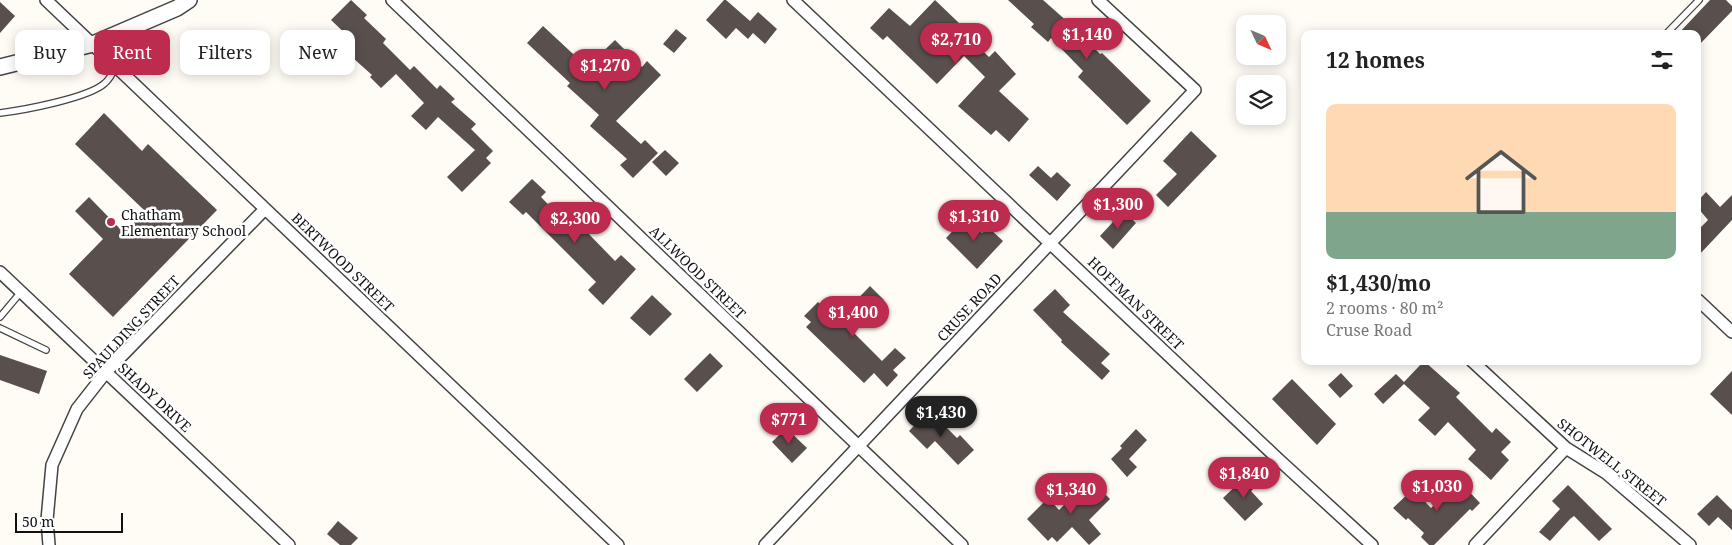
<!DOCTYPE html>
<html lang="en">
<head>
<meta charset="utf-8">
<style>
	:root { --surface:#fff; --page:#f2f2f2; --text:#222; --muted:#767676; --accent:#bd2c4e }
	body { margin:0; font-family:"Noto Serif",serif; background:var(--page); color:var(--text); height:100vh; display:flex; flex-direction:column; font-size:19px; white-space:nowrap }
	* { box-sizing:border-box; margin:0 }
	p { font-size:16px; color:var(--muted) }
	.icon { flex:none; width:28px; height:28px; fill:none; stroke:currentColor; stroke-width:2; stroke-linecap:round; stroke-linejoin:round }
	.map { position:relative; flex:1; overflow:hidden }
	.panel { position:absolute; left:1301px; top:30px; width:400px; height:335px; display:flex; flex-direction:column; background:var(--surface); border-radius:10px; box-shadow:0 2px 12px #0003 }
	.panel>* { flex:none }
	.guide { position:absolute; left:15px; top:30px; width:475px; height:45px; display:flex; gap:10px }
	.needle { width:32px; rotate:134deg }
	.controls { position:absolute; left:1236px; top:15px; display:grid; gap:10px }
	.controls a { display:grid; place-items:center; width:50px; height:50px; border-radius:10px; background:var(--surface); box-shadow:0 2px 12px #0003; font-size:25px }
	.scale { position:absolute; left:15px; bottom:12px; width:108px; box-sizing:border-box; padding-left:5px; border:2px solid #111; border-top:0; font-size:14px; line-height:18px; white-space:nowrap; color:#111; -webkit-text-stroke:4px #fff; paint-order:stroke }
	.price { position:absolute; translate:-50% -42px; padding:0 11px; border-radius:18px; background:var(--accent); color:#fff; font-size:16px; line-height:32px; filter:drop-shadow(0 1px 2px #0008) }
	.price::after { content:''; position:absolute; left:50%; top:30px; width:15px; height:11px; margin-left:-8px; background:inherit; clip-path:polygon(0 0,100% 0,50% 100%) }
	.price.current { background:#222; color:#fff }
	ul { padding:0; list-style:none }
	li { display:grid; align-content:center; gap:10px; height:265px; padding:0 25px }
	li span { display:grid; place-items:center; height:155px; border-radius:10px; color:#555 }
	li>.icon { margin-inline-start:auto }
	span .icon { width:90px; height:90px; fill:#fffc; stroke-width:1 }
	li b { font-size:21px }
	h2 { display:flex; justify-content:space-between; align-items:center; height:60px; padding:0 25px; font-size:21px }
	.pill { padding:0 18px; border-radius:10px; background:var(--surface); box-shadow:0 2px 12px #0003; font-size:18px; line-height:45px }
	.pill.current { background:var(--accent); color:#fff }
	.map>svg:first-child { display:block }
</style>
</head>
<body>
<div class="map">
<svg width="1732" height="545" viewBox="0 0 1732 545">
	<rect width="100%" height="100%" fill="#fffbf5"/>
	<path fill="#594f4d" d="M351 0 367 15 364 18 386 39 383 43 410 70 414 66 437 89 440 85 455 99 451 102 476 124 471 129 493 151 486 158 491 163 462 192 447 177 475 150 438 117 426 130 411 116 424 103 396 74 381 88 370 77 372 75 353 58 348 63 340 55 353 41 331 20Z
		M724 0H726L750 21 758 12 777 29 765 44 753 33 748 39 736 28 726 39 706 20Z
		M935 0 959 23 957 26 989 57 995 51 1016 74 999 91 1029 119 1009 142 996 130 991 135 958 106 985 77 964 56 937 84 887 36 883 40 870 28 889 8 910 26Z
		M1008 0H1043L1078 31 1100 54 1102 53 1151 101 1127 125 1078 77 1083 71 1051 38 1048 42 1031 27 1034 24Z
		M1710 0H1726L1732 6V11L1698 46V34H1678Z
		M0 2 15 16 0 33Z
		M543 26 586 66 588 62 590 64 615 40 642 67 647 61 661 75 616 121 641 144 645 140 658 153 633 178 620 165 627 159 590 126 599 115 567 86 570 83 527 43Z
		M676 29 687 38 674 53 663 44Z
		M104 113 142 151 148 144 217 210 113 317 69 274 103 239 75 211 89 197 124 233 145 211 75 144Z
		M1191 131 1217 156 1168 207 1156 195 1177 174 1163 161Z
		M665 150 679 163 666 176 652 162Z
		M1038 166 1051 178 1057 172 1071 185 1057 201 1029 175Z
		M532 179 546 192 541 197 576 233 582 227 615 261 621 255 636 269 603 305 588 290 596 282 526 212 523 215 509 202Z
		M1706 192 1720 207 1732 195V220L1698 256V230L1708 220 1698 208V201Z
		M1123 211 1136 223 1113 249 1100 236Z
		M966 217 982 233 988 227 1003 241 977 269 946 238Z
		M870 286 884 300 853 332 882 361 895 348 906 358 893 370 898 375 887 387 874 373 864 383 806 327 811 322 804 316 818 302 830 313 838 305 845 312Z
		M1055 289 1070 305 1063 312 1110 354 1101 363 1110 371 1102 380 1061 342 1062 340 1033 310Z
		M652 295 672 314 650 336 630 318Z
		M710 353 723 366 697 392 684 379Z
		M0 355 47 371 39 394 0 380Z
		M1424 361 1460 393 1456 397 1492 433 1496 428 1511 442 1501 452 1509 460 1491 480 1468 459 1476 450 1448 422 1435 436 1418 420 1430 408 1404 384 1383 404 1374 394 1396 374 1404 382Z
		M1732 371V415L1710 394Z
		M1341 373 1353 386 1340 398 1328 385Z
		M1292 379 1336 424 1317 445 1272 399Z
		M929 410 957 438 960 435 974 450 958 465 935 441 927 449 909 431Z
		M786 428 807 448 792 463 772 442Z
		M1136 429 1147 440 1129 459 1137 467 1127 477 1111 459 1122 448 1120 446Z
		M1246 476 1256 486 1251 491 1263 504 1245 521 1223 498Z
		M1090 479 1110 499 1089 520 1101 534 1089 545 1072 527 1057 542 1052 537 1048 541 1027 519 1048 498 1059 510Z
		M1461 483 1480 503 1472 511 1470 509 1434 545H1429L1421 537 1424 533 1408 518 1406 520 1393 508 1413 489 1431 508 1438 501 1440 503Z
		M1568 485 1612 529 1599 541 1574 516 1570 519 1550 541 1539 532 1560 509 1552 501Z
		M1717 495 1732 510V530L1718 517 1709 526 1697 514Z
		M338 521 358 538 351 545H340L327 534Z"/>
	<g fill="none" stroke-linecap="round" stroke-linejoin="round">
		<defs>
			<path id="service" d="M1666 34 1699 0
				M0 113C24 110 89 98 105 83 110 79 113 72 116 66
				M0 317 21 292
				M0 328 46 350"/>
			<path id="minor" d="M46 0 618 545
				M392 0 962 545
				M793 0 1277 458 1372 545
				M0 272 289 545
				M1698 300 1732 332
				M1472 361 1566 448 1606 473 1690 545
				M49 545 47 520 52 465 77 409 106 372 265 209
				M765 545 1195 90 1098 0
				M1475 545 1566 448"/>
			<path id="tertiary" d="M0 67 93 44 177 8 189 0"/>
		</defs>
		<use href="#service" stroke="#444" stroke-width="8"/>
		<use href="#minor" stroke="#444" stroke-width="14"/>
		<use href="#tertiary" stroke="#444" stroke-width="18"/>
		<use href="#service" stroke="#fff" stroke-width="5.5"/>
		<use href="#minor" stroke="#fff" stroke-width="11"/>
		<use href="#tertiary" stroke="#fff" stroke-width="15"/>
	</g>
	<circle fill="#bd2c4e" stroke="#fff" stroke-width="2" cx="111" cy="222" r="5"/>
	<g text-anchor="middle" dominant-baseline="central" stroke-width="5" stroke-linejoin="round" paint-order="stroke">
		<g font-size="14" fill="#111" stroke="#fff" text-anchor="start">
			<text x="121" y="214">Chatham<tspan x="121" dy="16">Elementary School</tspan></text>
		</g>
		<g font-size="14" fill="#111" stroke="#fff">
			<text transform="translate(343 262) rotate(44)">BERTWOOD STREET</text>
			<text transform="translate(698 272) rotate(44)">ALLWOOD STREET</text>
			<text transform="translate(1136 303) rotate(44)">HOFFMAN STREET</text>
			<text transform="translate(969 307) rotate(-47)">CRUSE ROAD</text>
			<text transform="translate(131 327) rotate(-47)">SPAULDING STREET</text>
			<text transform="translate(155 397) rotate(43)">SHADY DRIVE</text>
			<text transform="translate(1612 462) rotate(38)">SHOTWELL STREET</text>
		</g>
	</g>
</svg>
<div class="controls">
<a><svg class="needle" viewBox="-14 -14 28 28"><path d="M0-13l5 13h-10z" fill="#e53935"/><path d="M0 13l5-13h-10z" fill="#767676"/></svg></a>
<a><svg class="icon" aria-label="layers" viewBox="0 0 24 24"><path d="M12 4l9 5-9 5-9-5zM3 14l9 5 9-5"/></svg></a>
</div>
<div class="scale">50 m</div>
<b class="price" style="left:1087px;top:60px">$1,140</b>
<b class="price" style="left:956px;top:65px">$2,710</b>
<b class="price" style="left:605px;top:91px">$1,270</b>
<b class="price" style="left:1118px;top:230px">$1,300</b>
<b class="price" style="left:974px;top:242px">$1,310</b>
<b class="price" style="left:575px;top:244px">$2,300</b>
<b class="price" style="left:853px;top:338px">$1,400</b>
<b class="price current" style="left:941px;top:438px">$1,430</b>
<b class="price" style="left:789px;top:445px">$771</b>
<b class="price" style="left:1244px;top:499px">$1,840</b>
<b class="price" style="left:1437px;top:512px">$1,030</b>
<b class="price" style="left:1071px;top:515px">$1,340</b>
<div class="guide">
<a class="pill">Buy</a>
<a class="pill current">Rent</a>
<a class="pill">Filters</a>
<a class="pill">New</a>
</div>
<section class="panel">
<h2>12 homes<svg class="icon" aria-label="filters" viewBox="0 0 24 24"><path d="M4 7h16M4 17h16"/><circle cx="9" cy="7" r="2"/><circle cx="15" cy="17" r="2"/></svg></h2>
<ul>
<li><span style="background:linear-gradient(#ffd9b3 70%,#7fa58c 0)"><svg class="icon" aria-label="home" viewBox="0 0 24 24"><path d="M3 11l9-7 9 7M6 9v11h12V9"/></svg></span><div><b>$1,430/mo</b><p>2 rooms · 80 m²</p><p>Cruse Road</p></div></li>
</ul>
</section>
</div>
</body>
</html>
